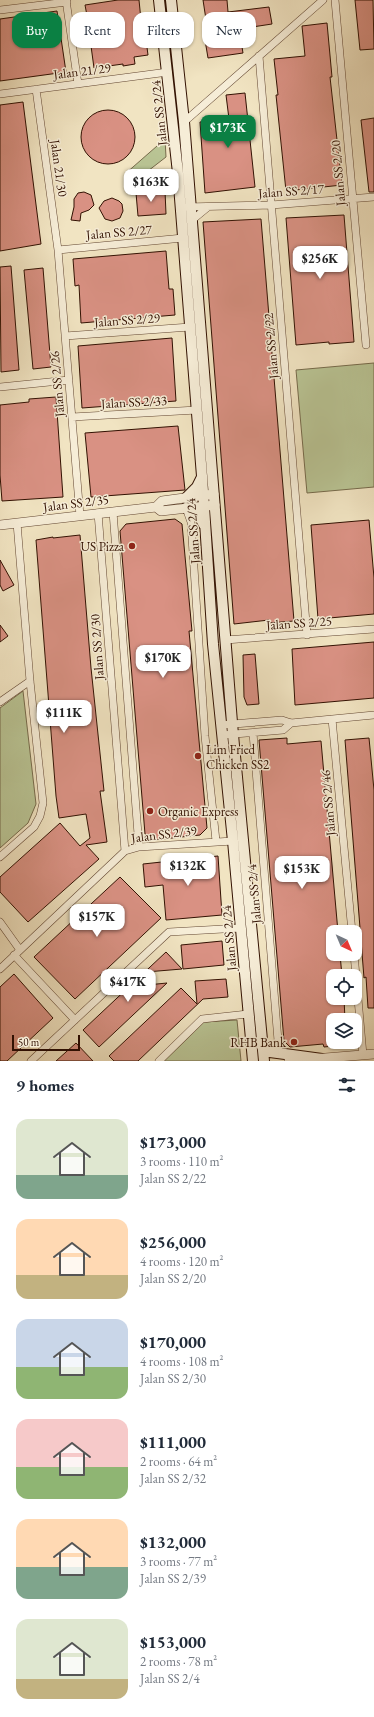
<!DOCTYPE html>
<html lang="en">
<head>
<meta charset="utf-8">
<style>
	:root { --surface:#fff; --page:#f6f6f7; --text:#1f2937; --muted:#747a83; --accent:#0b8043 }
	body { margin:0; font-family:"EB Garamond",serif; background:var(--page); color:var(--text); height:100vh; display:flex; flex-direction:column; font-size:15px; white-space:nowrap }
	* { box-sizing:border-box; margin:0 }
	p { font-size:13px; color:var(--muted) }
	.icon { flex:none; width:22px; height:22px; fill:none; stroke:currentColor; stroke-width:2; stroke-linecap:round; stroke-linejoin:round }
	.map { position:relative; height:1061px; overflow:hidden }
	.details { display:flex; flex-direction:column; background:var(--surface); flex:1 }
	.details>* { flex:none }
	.guide { position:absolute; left:12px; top:12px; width:350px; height:36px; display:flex; gap:8px }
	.needle { width:26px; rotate:136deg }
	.fabs { position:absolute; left:326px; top:925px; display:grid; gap:8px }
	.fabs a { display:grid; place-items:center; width:36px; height:36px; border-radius:8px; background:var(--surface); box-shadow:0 1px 3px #0004; font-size:20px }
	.scale { position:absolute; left:12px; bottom:10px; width:68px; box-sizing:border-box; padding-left:4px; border:2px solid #321102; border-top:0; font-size:11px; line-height:14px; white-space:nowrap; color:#321102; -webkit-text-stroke:3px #f6edd7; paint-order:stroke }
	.price { position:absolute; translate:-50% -34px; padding:0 9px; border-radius:8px; background:#fff; color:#222; font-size:13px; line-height:26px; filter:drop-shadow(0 1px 2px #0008) }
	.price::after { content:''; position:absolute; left:50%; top:24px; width:12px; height:9px; margin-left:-6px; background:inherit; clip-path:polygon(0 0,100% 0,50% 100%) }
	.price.on { background:var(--accent); color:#fff }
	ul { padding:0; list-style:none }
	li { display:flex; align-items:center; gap:12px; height:100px; padding:0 16px }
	li span { display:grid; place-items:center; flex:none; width:112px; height:80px; border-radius:12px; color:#555 }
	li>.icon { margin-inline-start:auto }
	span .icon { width:48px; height:48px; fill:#fffc; stroke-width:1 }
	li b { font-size:17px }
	h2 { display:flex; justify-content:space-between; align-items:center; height:48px; padding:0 16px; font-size:17px }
	.chip { padding:0 14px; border-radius:12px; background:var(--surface); box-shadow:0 1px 3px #0004; font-size:14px; line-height:36px }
	.chip.on { background:var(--accent); color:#fff }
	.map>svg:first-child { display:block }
</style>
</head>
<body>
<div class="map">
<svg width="374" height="1061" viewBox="0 0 374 1061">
	<rect width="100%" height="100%" fill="#f1e4c2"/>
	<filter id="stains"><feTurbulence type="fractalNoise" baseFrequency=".005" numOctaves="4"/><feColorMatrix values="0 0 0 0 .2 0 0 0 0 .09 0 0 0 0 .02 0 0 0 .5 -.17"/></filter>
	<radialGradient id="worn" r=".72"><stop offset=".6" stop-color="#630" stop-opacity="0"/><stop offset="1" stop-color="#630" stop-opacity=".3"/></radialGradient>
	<path fill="#b9c494" stroke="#766a4b" d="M165 139 166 157 126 188 125 174Z
		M374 363V487L307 493 296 370Z
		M23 691 36 804 28 823 0 848V708Z
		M237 1020 241 1061H164L204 1022Z"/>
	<path fill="#d99183" stroke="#321102" d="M118 0H139L141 20 147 19 148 32H145L148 55 134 57 135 64 123 66V64L94 68 91 46 96 45 93 20 88 21 85 5Z
		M203 0H227L228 12 269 7 272 24 239 29 243 53 208 58 205 40 209 39Z
		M355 0H373L374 49 360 50Z
		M57 11 66 72 0 81V19Z
		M327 23 332 77H330L342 185 286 191 276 95H278L274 59 305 56 302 26Z
		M245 93 255 187 205 193 200 122 229 119 226 95Z
		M23 102 41 244 0 251V105Z
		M81 137a27 27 0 1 1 54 0a27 27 0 1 1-54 0Z
		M374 118V192H369L361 120Z
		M165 191 166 214 138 216 136 193Z
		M84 192 91 195 94 205 89 210 81 213 80 221 71 220 74 207V199L78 193Z
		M112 198 119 201 122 204 123 211 120 218 112 221 105 219 99 208 104 201Z
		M344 215 354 342 329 344V342L296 345 286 218Z
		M261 219 294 621 269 623V620L234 624 203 222Z
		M166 251 169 289H173L175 315 81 323 79 285 75 286 73 259Z
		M11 266 19 370 1 372 0 267Z
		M43 268 51 367 33 369 24 270Z
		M172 338 176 401 82 408 78 346Z
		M56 397 63 497 2 501 0 475V405L29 402V399Z
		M178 426 185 490 91 497 85 433Z
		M175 519 182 524 192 631H189L207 828 200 835 153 840 145 834 120 531 126 524Z
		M369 520 374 578V614L318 619 311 525Z
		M80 535 91 668 104 791H100L107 842 86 845 99 859 28 922 0 892V877L60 823 80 846 90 838 86 814 59 818 56 796 36 540 53 537V538Z
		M0 560 14 585 3 591 0 585Z
		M0 625 8 636 0 642Z
		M374 642V698L295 705 292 649Z
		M255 654 259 704 247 705 244 697 243 655Z
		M287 738V744L321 741 338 932H333V954H340L342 976H333V998H344L345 1020H333V1046L324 1047 323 1044 290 1047 284 1041 259 740Z
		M369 738 374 790V1008H368L366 977 364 978 345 740Z
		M218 856 222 915 166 920 163 885 145 887 143 864Z
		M120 877 161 918 75 999 34 957Z
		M222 941 224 965 183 969 181 945Z
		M166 952 182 969 146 972 147 985 167 983 99 1047 83 1030Z
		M14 974 53 1018 7 1061H0V987Z
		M226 979 228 997 203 999 138 1061H114L109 1056 181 988 197 1004 195 981Z
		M76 1043 93 1061H56Z"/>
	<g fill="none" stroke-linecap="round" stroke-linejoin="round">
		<defs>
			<path id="minor" d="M66 0 78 84
				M335 0 366 345
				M0 10 67 2
				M259 56 307 635
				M36 89 58 250 80 516
				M0 94 168 72
				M184 122 323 0
				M187 207 271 205 374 197
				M191 221 208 207
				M58 250 183 238
				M65 336 190 327
				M0 387 69 380
				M72 417 197 410
				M186 508 191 522 205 736 216 841
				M113 512 139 847
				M98 513 125 851
				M225 640 374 629
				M0 702 30 681
				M332 719 352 932
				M221 725 282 720 291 723 374 715
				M253 733 279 1053
				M222 735 283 730 291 723
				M0 857 34 827 40 816 43 803 30 681 17 523
				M0 922 20 950
				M354 954 363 1055
				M14 955 75 1020
				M0 969 125 851 139 847 233 841
				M31 1061 169 932 241 928
				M159 1061 202 1019 248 1014"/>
			<path id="tertiary" d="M156 507 162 501 214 494
				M0 525 156 507 161 511 215 505
				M289 1061 374 1054"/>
			<path id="secondary" d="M159 0 178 173 202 476 213 644 233 841 253 1061
				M171 0 184 122 233 735 264 1061
				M186 498 197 487 202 477
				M186 508C195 512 200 516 204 525
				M262 1047 270 1052 322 1059"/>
		</defs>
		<use href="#minor" stroke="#624632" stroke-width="8"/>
		<use href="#tertiary" stroke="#624632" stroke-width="10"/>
		<use href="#secondary" stroke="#321102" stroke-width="12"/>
		<use href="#minor" stroke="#f6edd7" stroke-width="7"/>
		<use href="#tertiary" stroke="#f6edd7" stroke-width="9"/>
		<use href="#secondary" stroke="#f6edd7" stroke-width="10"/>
	</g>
	<g fill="#8f2418" stroke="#f6edd7" stroke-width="1.5">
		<circle cx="132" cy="546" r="4"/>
		<circle cx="198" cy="756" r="4"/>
		<circle cx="150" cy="811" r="4"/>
		<circle cx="294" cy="1042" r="4"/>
	</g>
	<g text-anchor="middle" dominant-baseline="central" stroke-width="3" stroke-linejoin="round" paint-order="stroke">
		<g font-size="13" fill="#321102" stroke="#f6edd7">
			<text transform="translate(82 71) rotate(-7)">Jalan 21/29</text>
			<text transform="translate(159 113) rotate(-96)">Jalan SS 2/24</text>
			<text transform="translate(59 168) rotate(82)">Jalan 21/30</text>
			<text transform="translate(338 173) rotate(-95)">Jalan SS 2/20</text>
			<text transform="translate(291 191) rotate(-4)">Jalan SS 2/17</text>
			<text transform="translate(119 232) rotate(-5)">Jalan SS 2/27</text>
			<text transform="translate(127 320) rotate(-4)">Jalan SS 2/29</text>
			<text transform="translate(271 346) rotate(-95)">Jalan SS 2/22</text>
			<text transform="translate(57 384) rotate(-95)">Jalan SS 2/26</text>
			<text transform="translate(134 402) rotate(-3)">Jalan SS 2/33</text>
			<text transform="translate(76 503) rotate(-7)">Jalan SS 2/35</text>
			<text transform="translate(193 531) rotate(-94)">Jalan SS 2/24</text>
			<text transform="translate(299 623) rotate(-4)">Jalan SS 2/25</text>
			<text transform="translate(97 647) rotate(-94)">Jalan SS 2/30</text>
			<text transform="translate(328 803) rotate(-95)">Jalan SS 2/46</text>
			<text transform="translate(164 834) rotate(-7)">Jalan SS 2/39</text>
			<text transform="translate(254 894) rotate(-95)">Jalan SS 2/4</text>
			<text transform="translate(229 938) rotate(-95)">Jalan SS 2/24</text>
		</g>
		<g font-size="13" fill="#321102" stroke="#f6edd7" text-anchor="end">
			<text x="124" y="546">US Pizza</text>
			<text x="206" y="749" text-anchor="start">Lim Fried<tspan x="206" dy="15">Chicken SS2</tspan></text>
			<text x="158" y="811" text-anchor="start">Organic Express</text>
			<text x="286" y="1042">RHB Bank</text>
		</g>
	</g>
	<rect width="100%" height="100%" filter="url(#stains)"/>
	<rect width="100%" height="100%" fill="url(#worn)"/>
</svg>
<div class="fabs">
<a><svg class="needle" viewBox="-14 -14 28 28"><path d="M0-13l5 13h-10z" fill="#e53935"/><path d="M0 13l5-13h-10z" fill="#747a83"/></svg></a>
<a><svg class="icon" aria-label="locate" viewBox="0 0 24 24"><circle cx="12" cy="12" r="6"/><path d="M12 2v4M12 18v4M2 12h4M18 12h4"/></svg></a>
<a><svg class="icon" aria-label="layers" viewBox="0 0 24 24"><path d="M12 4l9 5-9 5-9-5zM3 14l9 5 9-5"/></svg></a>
</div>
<div class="scale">50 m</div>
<b class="price on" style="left:228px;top:149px">$173K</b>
<b class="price" style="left:151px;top:203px">$163K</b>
<b class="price" style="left:320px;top:280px">$256K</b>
<b class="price" style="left:163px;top:679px">$170K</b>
<b class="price" style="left:64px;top:734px">$111K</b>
<b class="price" style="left:188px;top:887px">$132K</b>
<b class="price" style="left:302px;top:890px">$153K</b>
<b class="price" style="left:97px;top:938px">$157K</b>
<b class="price" style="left:128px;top:1003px">$417K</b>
<div class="guide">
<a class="chip on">Buy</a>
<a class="chip">Rent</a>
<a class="chip">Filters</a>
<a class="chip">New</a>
</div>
</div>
<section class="details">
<h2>9 homes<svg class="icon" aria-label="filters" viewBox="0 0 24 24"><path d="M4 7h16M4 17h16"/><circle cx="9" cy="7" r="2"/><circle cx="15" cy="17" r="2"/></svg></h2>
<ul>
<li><span style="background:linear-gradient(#dfe7d0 70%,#7fa58c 0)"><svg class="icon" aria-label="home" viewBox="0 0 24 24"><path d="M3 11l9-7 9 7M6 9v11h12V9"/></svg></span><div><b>$173,000</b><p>3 rooms · 110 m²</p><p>Jalan SS 2/22</p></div></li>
<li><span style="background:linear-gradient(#ffd9b3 70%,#c2b280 0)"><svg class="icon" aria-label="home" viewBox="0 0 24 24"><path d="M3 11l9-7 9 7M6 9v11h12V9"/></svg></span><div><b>$256,000</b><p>4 rooms · 120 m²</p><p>Jalan SS 2/20</p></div></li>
<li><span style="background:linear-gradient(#c9d6e8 60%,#8fb573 0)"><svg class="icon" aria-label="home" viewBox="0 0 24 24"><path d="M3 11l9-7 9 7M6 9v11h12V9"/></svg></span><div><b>$170,000</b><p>4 rooms · 108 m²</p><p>Jalan SS 2/30</p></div></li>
<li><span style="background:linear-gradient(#f6c9c9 60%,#8fb573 0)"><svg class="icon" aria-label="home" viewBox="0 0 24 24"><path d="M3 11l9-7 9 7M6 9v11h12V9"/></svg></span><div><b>$111,000</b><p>2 rooms · 64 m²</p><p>Jalan SS 2/32</p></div></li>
<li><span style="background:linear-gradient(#ffd9b3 60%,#7fa58c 0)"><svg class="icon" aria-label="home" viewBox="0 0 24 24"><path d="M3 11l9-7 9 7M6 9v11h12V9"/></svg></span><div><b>$132,000</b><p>3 rooms · 77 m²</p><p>Jalan SS 2/39</p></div></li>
<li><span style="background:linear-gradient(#dfe7d0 75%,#c2b280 0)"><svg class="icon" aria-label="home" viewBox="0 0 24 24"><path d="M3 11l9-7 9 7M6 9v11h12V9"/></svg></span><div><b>$153,000</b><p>2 rooms · 78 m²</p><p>Jalan SS 2/4</p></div></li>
</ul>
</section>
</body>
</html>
